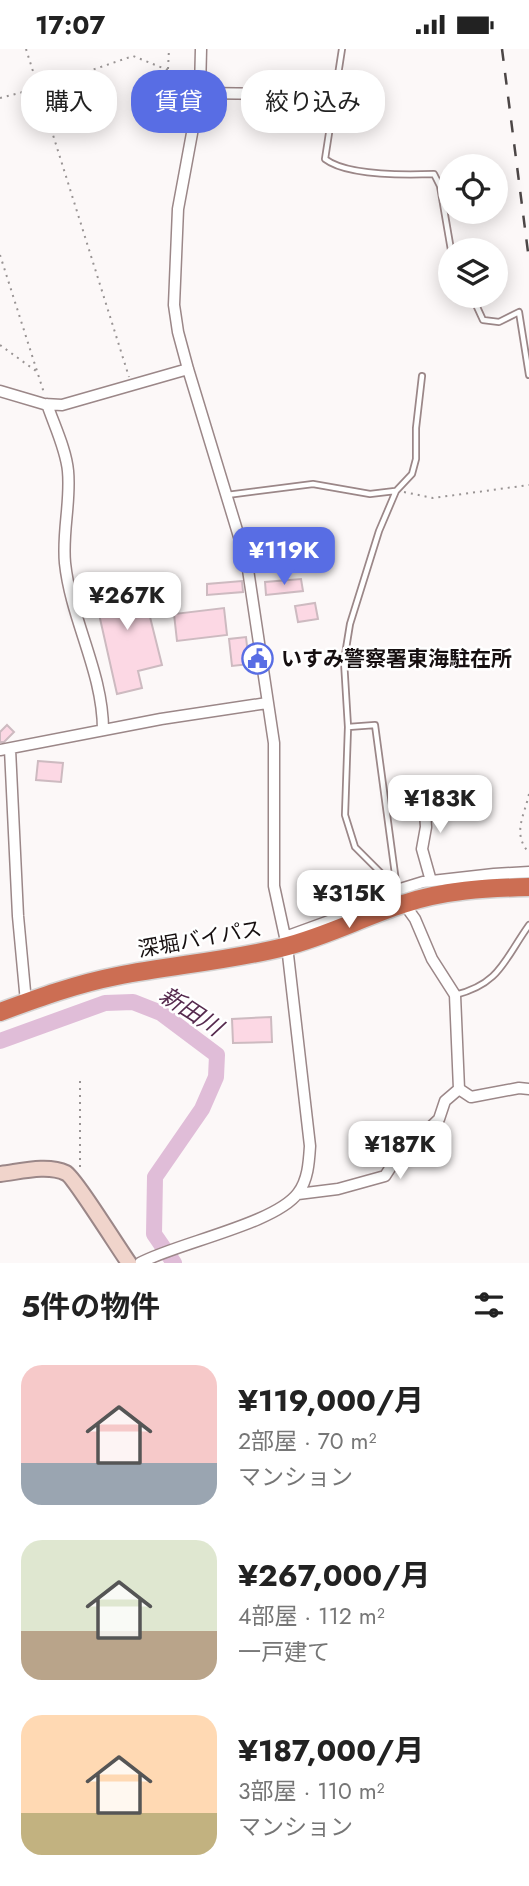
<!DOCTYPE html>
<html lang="ja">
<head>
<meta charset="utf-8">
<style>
	:root { --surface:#fff; --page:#f2f2f2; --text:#222; --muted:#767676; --accent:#586de4 }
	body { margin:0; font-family:Jost,"Noto Sans JP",sans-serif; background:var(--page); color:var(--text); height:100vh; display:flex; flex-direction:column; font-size:26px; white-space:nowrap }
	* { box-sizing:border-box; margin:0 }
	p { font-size:23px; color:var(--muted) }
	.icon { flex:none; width:38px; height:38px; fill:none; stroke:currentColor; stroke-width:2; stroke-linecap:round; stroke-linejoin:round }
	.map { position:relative; height:1214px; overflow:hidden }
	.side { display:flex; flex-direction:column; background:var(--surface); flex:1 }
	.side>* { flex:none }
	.guide { position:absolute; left:21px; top:21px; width:488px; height:63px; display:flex; gap:14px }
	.controls { position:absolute; left:438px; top:105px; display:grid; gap:14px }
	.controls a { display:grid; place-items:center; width:70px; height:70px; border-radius:50%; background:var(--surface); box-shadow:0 4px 18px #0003; font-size:35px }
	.price { position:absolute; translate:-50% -60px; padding:0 16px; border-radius:14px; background:#fff; color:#222; font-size:23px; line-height:46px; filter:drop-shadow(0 2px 4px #0008) }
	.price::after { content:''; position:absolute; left:50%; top:42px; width:21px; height:16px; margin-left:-10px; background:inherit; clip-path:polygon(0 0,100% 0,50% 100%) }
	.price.current { background:var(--accent); color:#fff }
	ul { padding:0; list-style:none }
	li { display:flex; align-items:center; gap:21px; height:175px; padding:0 21px }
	li span { display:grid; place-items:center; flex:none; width:196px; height:140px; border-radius:21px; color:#555 }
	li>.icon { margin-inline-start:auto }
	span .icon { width:84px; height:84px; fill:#fffc; stroke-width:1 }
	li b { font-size:30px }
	h2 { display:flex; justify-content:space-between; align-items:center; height:84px; padding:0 21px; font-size:30px }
	.chip { padding:0 24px; border-radius:28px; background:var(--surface); box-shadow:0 4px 18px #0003; font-size:24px; line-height:63px }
	.chip.current { background:var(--accent); color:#fff }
	.status { display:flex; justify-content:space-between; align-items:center; height:49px; padding:0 35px; background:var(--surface); direction:ltr }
	.status svg { height:19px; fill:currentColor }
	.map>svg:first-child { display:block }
</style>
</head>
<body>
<div class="status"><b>17:07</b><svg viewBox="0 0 49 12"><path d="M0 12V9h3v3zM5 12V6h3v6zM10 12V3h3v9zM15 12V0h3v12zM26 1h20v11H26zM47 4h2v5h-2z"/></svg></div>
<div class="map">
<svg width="529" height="1214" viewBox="0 0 529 1214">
	<rect width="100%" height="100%" fill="#fcf8f8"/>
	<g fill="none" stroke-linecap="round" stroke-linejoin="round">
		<path stroke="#e0bdd8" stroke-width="16" d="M0 992 105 954 133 953 161 964 217 1006 216 1028 202 1060 155 1128 154 1185 174 1214"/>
	</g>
	<path fill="#fcd8e4" stroke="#cdbac0" stroke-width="2" d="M117 528 121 545 151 538 156 563 149 564 162 616 138 622 142 639 117 645 92 534Z
		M301 530 303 542 266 546 265 533Z
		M242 532 243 543 207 546V535Z
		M315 554 318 570 298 573 295 557Z
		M224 559 227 586 177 592 174 565Z
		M246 588 249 615 232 617 229 590Z
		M7 676 14 683 4 693H0V683Z
		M38 712 63 714 61 733 36 731Z
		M271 968 272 993 233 994 232 970Z"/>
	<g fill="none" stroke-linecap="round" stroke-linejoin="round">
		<defs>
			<path id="lane" d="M342 0 325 110C347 127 406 126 434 125L440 137 451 201
				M472 247 483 271 499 273 519 263 529 326
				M227 446 313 435 370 445 395 442
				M348 678 375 676 397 840
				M397 840 355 798 345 766 348 678 344 612 350 575 379 482 396 442 412 425 416 410V379L422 327
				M455 946C500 935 504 911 529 876"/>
			<path id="street" d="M200 44 269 45 303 51
				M0 342 44 355 62 356 188 320
				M47 355C54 376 66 400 68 422 71 453 62 483 65 514 71 571 103 623 103 681
				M10 700 18 867 26 953
				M0 701 161 670 267 654
				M424 747 426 778 422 800 431 832
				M402 852 415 870 432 910 455 946 459 1040
				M285 888 362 860 397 841 423 833 494 825 529 823
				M459 1040 471 1048 519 1039 529 1040
				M298 1145 338 1140 385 1127 394 1113 439 1070 445 1052 459 1040
				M140 1214C177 1194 275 1175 298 1144 308 1131 309 1113 310 1097L287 897 274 837V694L247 514 188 320 178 283 174 256 178 160 200 41 201 0"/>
			<path id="secondary" d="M0 1125C19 1123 47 1115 66 1124 74 1128 119 1200 129 1214"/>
			<path id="highway" d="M0 963C38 949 76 935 117 927 172 916 229 912 284 898 325 888 363 868 403 855 444 841 486 839 529 838"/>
		</defs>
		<use href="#lane" stroke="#9b8788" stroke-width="8"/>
		<use href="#street" stroke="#9b8788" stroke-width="13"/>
		<use href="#secondary" stroke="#9b8788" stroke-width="18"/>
		<use href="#highway" stroke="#d5d4d4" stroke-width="21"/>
		<path stroke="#999494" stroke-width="2" stroke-dasharray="2 5" stroke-linecap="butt" d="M26 0 129 328
			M168 20 169 0
			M0 49 39 39 133 7 168 21 192 27
			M0 206 44 344
			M0 296 36 322
			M404 443 433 449 529 436
			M529 745C524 768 512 784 529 804
			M80 1032V1121"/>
		<use href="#lane" stroke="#fff" stroke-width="4.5"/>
		<use href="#street" stroke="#fff" stroke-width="10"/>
		<use href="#secondary" stroke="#f0d4cb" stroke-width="14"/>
		<use href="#highway" stroke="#cc6e53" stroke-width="18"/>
		<path stroke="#4c4646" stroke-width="2.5" stroke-dasharray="12 12" stroke-linecap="butt" d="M502 0 529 211"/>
	</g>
	<defs>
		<symbol id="civic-ring" viewBox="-11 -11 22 22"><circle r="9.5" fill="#fff" stroke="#586de4" stroke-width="1.5"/><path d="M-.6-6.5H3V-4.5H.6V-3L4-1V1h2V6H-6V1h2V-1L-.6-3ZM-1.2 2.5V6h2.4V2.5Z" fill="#586de4"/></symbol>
	</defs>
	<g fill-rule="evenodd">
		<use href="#civic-ring" x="240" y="592" width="35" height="35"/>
	</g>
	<g text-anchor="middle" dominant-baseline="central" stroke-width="5" stroke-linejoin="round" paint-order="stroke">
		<g font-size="21" font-weight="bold" fill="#160f10" stroke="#fff" text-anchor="start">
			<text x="281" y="610">いすみ警察署東海駐在所</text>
		</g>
		<g font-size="21" fill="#160f10" stroke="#fff">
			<text transform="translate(200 890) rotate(-10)">深堀バイパス</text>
		</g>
		<g font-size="23" font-style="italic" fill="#572b4f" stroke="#fff">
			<text transform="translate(191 962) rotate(33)">新田川</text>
		</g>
	</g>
</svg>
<div class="controls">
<a><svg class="icon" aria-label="locate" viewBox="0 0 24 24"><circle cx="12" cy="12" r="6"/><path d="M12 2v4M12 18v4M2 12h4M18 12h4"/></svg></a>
<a><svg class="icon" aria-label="layers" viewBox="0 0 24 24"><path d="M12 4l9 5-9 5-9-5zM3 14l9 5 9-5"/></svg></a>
</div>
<b class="price current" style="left:284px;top:538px">¥119K</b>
<b class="price" style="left:127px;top:583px">¥267K</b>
<b class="price" style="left:440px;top:786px">¥183K</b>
<b class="price" style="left:349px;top:881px">¥315K</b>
<b class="price" style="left:400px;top:1132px">¥187K</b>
<div class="guide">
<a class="chip">購入</a>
<a class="chip current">賃貸</a>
<a class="chip">絞り込み</a>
</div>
</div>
<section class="side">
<h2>5件の物件<svg class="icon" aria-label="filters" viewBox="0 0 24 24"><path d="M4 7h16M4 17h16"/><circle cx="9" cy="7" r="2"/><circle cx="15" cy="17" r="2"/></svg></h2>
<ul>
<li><span style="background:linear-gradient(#f6c9c9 70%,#9aa5b1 0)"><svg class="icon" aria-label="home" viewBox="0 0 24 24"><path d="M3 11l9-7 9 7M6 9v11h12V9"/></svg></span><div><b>¥119,000/月</b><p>2部屋 · 70 m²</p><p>マンション</p></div></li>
<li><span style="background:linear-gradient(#dfe7d0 65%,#b9a48a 0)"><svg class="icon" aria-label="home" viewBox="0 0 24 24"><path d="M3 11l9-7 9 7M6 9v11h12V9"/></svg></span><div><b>¥267,000/月</b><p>4部屋 · 112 m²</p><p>一戸建て</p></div></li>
<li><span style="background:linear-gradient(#ffd9b3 70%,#c2b280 0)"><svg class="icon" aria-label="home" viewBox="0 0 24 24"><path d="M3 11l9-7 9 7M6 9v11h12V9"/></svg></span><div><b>¥187,000/月</b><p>3部屋 · 110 m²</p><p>マンション</p></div></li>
</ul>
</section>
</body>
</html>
